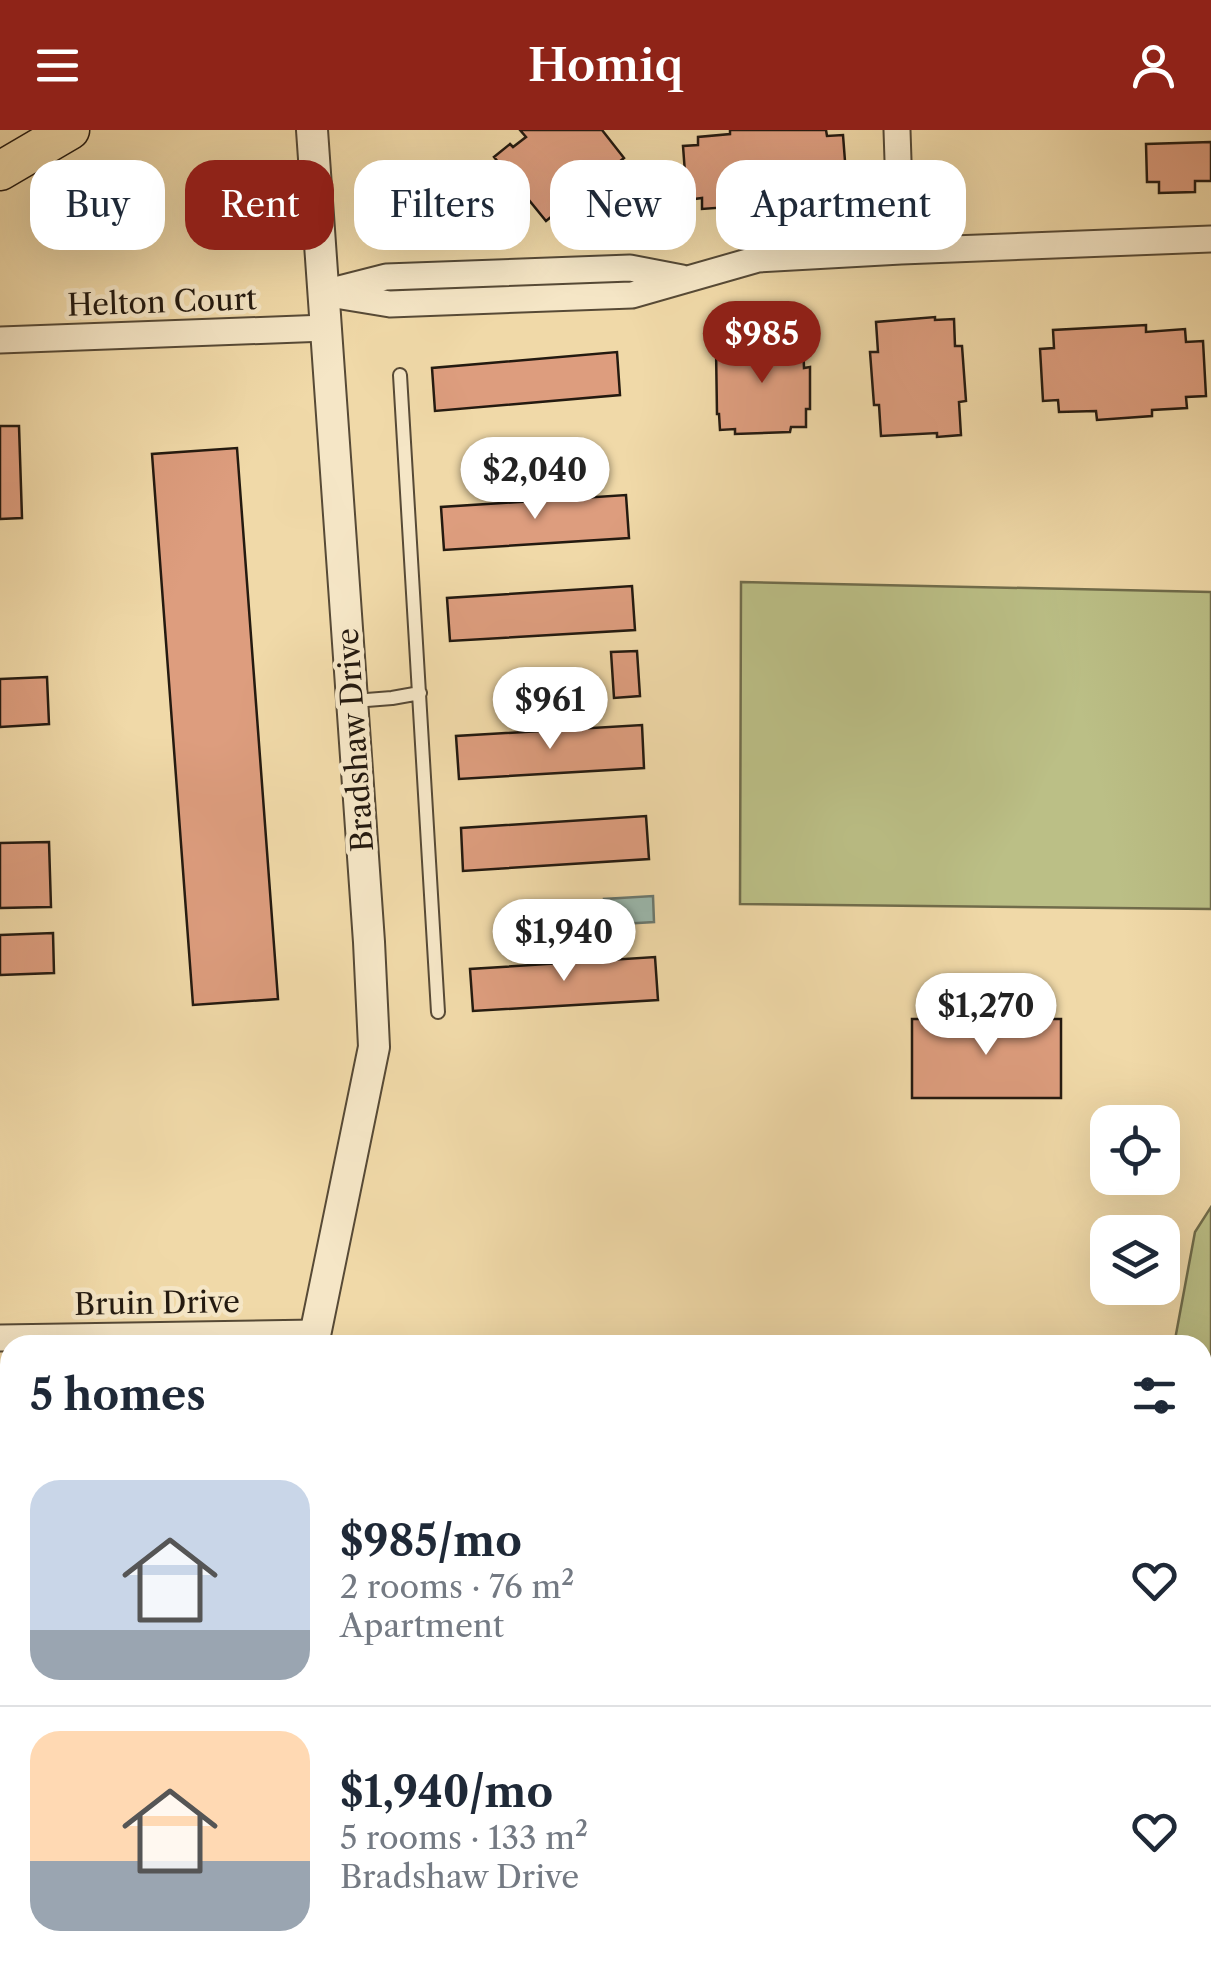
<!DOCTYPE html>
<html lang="en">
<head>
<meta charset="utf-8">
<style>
	:root { --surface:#fff; --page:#f2f2f3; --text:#1f2937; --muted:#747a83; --line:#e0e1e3; --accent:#8f2418 }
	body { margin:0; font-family:"Libre Caslon Text",serif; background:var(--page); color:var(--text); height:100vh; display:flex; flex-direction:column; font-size:38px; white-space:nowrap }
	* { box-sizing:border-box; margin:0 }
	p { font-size:32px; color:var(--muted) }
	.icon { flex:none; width:55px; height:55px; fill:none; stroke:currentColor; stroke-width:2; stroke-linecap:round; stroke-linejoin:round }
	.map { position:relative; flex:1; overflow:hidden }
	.panel { position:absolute; left:0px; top:1205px; width:1212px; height:642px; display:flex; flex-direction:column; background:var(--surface); border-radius:30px 30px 0 0; box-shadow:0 10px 40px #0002 }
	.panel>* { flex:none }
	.top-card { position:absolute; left:30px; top:30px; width:1152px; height:90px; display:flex; gap:20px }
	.controls { position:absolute; left:1090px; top:975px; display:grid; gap:20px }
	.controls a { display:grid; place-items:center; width:90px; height:90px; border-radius:20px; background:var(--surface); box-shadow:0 10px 40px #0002; font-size:50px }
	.price { position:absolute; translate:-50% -85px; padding:0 22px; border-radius:35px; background:#fff; color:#222; font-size:32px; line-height:65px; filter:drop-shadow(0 2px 5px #0008) }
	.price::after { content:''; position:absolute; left:50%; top:60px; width:30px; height:22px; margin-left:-15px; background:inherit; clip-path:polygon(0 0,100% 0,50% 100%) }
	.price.current { background:var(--accent); color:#fff }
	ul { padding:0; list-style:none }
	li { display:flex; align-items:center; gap:30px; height:250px; padding:0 30px }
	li+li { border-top:2px solid var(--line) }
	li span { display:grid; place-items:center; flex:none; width:280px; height:200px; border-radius:30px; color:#555 }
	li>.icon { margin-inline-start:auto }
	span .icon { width:120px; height:120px; fill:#fffc; stroke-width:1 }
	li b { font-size:42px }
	h2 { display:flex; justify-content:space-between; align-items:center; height:120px; padding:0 30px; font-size:42px }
	.tag { padding:0 35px; border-radius:30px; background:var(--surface); box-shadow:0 10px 40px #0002; font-size:35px; line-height:90px }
	.tag.current { background:var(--accent); color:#fff }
	header { display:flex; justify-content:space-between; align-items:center; height:130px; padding:0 30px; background:var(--accent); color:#fff; font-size:45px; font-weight:600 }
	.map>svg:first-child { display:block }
</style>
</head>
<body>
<header><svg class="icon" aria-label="menu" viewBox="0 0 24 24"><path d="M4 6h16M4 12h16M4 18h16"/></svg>Homiq<svg class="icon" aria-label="person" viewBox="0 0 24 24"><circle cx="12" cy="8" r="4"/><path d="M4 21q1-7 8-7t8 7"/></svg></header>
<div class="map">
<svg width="1211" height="1847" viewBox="0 0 1211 1847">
	<rect width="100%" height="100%" fill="#f0d9a8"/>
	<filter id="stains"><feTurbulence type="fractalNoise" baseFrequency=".002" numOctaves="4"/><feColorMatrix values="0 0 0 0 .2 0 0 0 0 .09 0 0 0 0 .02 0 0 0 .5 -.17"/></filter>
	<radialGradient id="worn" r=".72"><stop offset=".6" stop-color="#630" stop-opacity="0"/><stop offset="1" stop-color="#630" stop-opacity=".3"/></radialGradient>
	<path fill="#bbbf86" stroke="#706c4b" stroke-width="2.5" d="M741 452 1211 462V779L740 774Z
		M1211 1077V1358L1203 1337 1202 1215H1174L1195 1102Z"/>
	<path fill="#9bb9ae" stroke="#6b796f" stroke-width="2.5" d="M653 766 654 792 605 795 604 769Z"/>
	<path fill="#dd9d7e" stroke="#241a10" stroke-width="2.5" d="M520 0H602L624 28 546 91 494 27 510 14 513 17 526 7Z
		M730 0H826L827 6 843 5 847 57 832 58 833 69 795 73 796 79 742 81V76L702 79V68L687 70 683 16 698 15V7L730 4Z
		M1211 12V51H1195V62L1159 63V52H1147L1146 14Z
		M935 187V190L954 189 955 216H962L966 271 959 272 961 305 937 307V303L881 306 879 275H874L870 222H878L876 192Z
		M1146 195V202L1185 199 1186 212 1203 211 1206 266 1186 267 1187 278 1152 280V286L1097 290 1096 281 1059 282 1058 270 1043 271 1040 219 1054 218 1053 200Z
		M787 208V213L803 212 804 238 810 237V279H806V297H791L790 302 735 304V299L720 300 719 284H717L716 218H733L734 210Z
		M617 222 620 265 435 281 432 238Z
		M0 296H19L22 388 0 389Z
		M237 318 278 869 193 875 152 324Z
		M626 365 629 408 444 420 441 377Z
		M632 456 635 500 450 511 447 468Z
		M637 521 640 566 614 568 611 522Z
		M47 547 49 594 0 597V549Z
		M642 595 644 638 459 649 456 606Z
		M646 686 649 729 463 741 461 698Z
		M49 712 51 777 0 778V713Z
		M53 803 54 843 0 845V805Z
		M655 827 658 870 473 881 470 839Z
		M912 889H1061V968H912Z
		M10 1672V1721L6 1724 0 1718V1681Z
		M1202 1696H1211V1847H1178V1838H1202Z
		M563 1838H653V1846L774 1844V1838H802V1846L846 1847H563Z
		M1155 1838V1847H885V1839Z"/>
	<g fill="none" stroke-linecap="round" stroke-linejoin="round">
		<defs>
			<path id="service" d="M400 245 438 882
				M354 571 392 568 420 563"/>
			<path id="minor" d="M897 0 901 121
				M335 160 386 147 630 138 682 148
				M323 163 390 174 632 165 758 129 901 121 1211 109
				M0 210 326 198
				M0 1208 315 1203"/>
			<path id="tertiary" d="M312 0 369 812 374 917 313 1215
				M193 1847 195 1838"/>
			<path id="primary" d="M0 41 70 0"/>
		</defs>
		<use href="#service" stroke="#574a36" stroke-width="16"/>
		<use href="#minor" stroke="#574a36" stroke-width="29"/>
		<use href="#tertiary" stroke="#574a36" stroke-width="34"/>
		<use href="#primary" stroke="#241a10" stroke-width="41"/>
		<use href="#service" stroke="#f5e6c6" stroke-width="12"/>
		<use href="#minor" stroke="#f5e6c6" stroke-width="25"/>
		<use href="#tertiary" stroke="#f5e6c6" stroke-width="30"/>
		<use href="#primary" stroke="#f0d9a8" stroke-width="38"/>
	</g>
	<g text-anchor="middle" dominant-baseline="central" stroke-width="9" stroke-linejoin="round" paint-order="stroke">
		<g font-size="30" fill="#241a10" stroke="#f5e6c6">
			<text transform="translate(162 172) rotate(-2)">Helton Court</text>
			<text transform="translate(355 610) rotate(-94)">Bradshaw Drive</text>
			<text transform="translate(157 1173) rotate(-1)">Bruin Drive</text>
		</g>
	</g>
	<rect width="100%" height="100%" filter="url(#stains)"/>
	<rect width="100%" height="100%" fill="url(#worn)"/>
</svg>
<div class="controls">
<a><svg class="icon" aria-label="locate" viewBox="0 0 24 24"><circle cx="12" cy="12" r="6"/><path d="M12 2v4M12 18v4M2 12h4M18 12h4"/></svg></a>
<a><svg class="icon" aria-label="layers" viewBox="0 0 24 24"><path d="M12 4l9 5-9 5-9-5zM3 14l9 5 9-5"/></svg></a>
</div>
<b class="price current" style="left:762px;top:256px">$985</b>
<b class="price" style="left:535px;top:392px">$2,040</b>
<b class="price" style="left:550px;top:622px">$961</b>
<b class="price" style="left:564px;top:854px">$1,940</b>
<b class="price" style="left:986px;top:928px">$1,270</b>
<div class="top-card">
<a class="tag">Buy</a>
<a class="tag current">Rent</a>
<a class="tag">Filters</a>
<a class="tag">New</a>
<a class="tag">Apartment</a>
</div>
<section class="panel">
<h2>5 homes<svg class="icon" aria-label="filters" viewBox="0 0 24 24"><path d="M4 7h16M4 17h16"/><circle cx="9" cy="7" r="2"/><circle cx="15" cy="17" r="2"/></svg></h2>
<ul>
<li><span style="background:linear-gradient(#c9d6e8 75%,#9aa5b1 0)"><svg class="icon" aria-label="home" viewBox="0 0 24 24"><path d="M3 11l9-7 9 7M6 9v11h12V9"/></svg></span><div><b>$985/mo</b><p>2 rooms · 76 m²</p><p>Apartment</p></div><svg class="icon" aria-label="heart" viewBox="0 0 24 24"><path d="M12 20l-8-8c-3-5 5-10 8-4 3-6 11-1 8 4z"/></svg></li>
<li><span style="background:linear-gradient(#ffd9b3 65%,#9aa5b1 0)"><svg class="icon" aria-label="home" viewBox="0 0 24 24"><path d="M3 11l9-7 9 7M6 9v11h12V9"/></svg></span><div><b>$1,940/mo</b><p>5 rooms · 133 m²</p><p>Bradshaw Drive</p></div><svg class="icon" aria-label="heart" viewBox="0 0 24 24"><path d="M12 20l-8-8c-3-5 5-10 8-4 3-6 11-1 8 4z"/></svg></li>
</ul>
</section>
</div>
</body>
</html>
